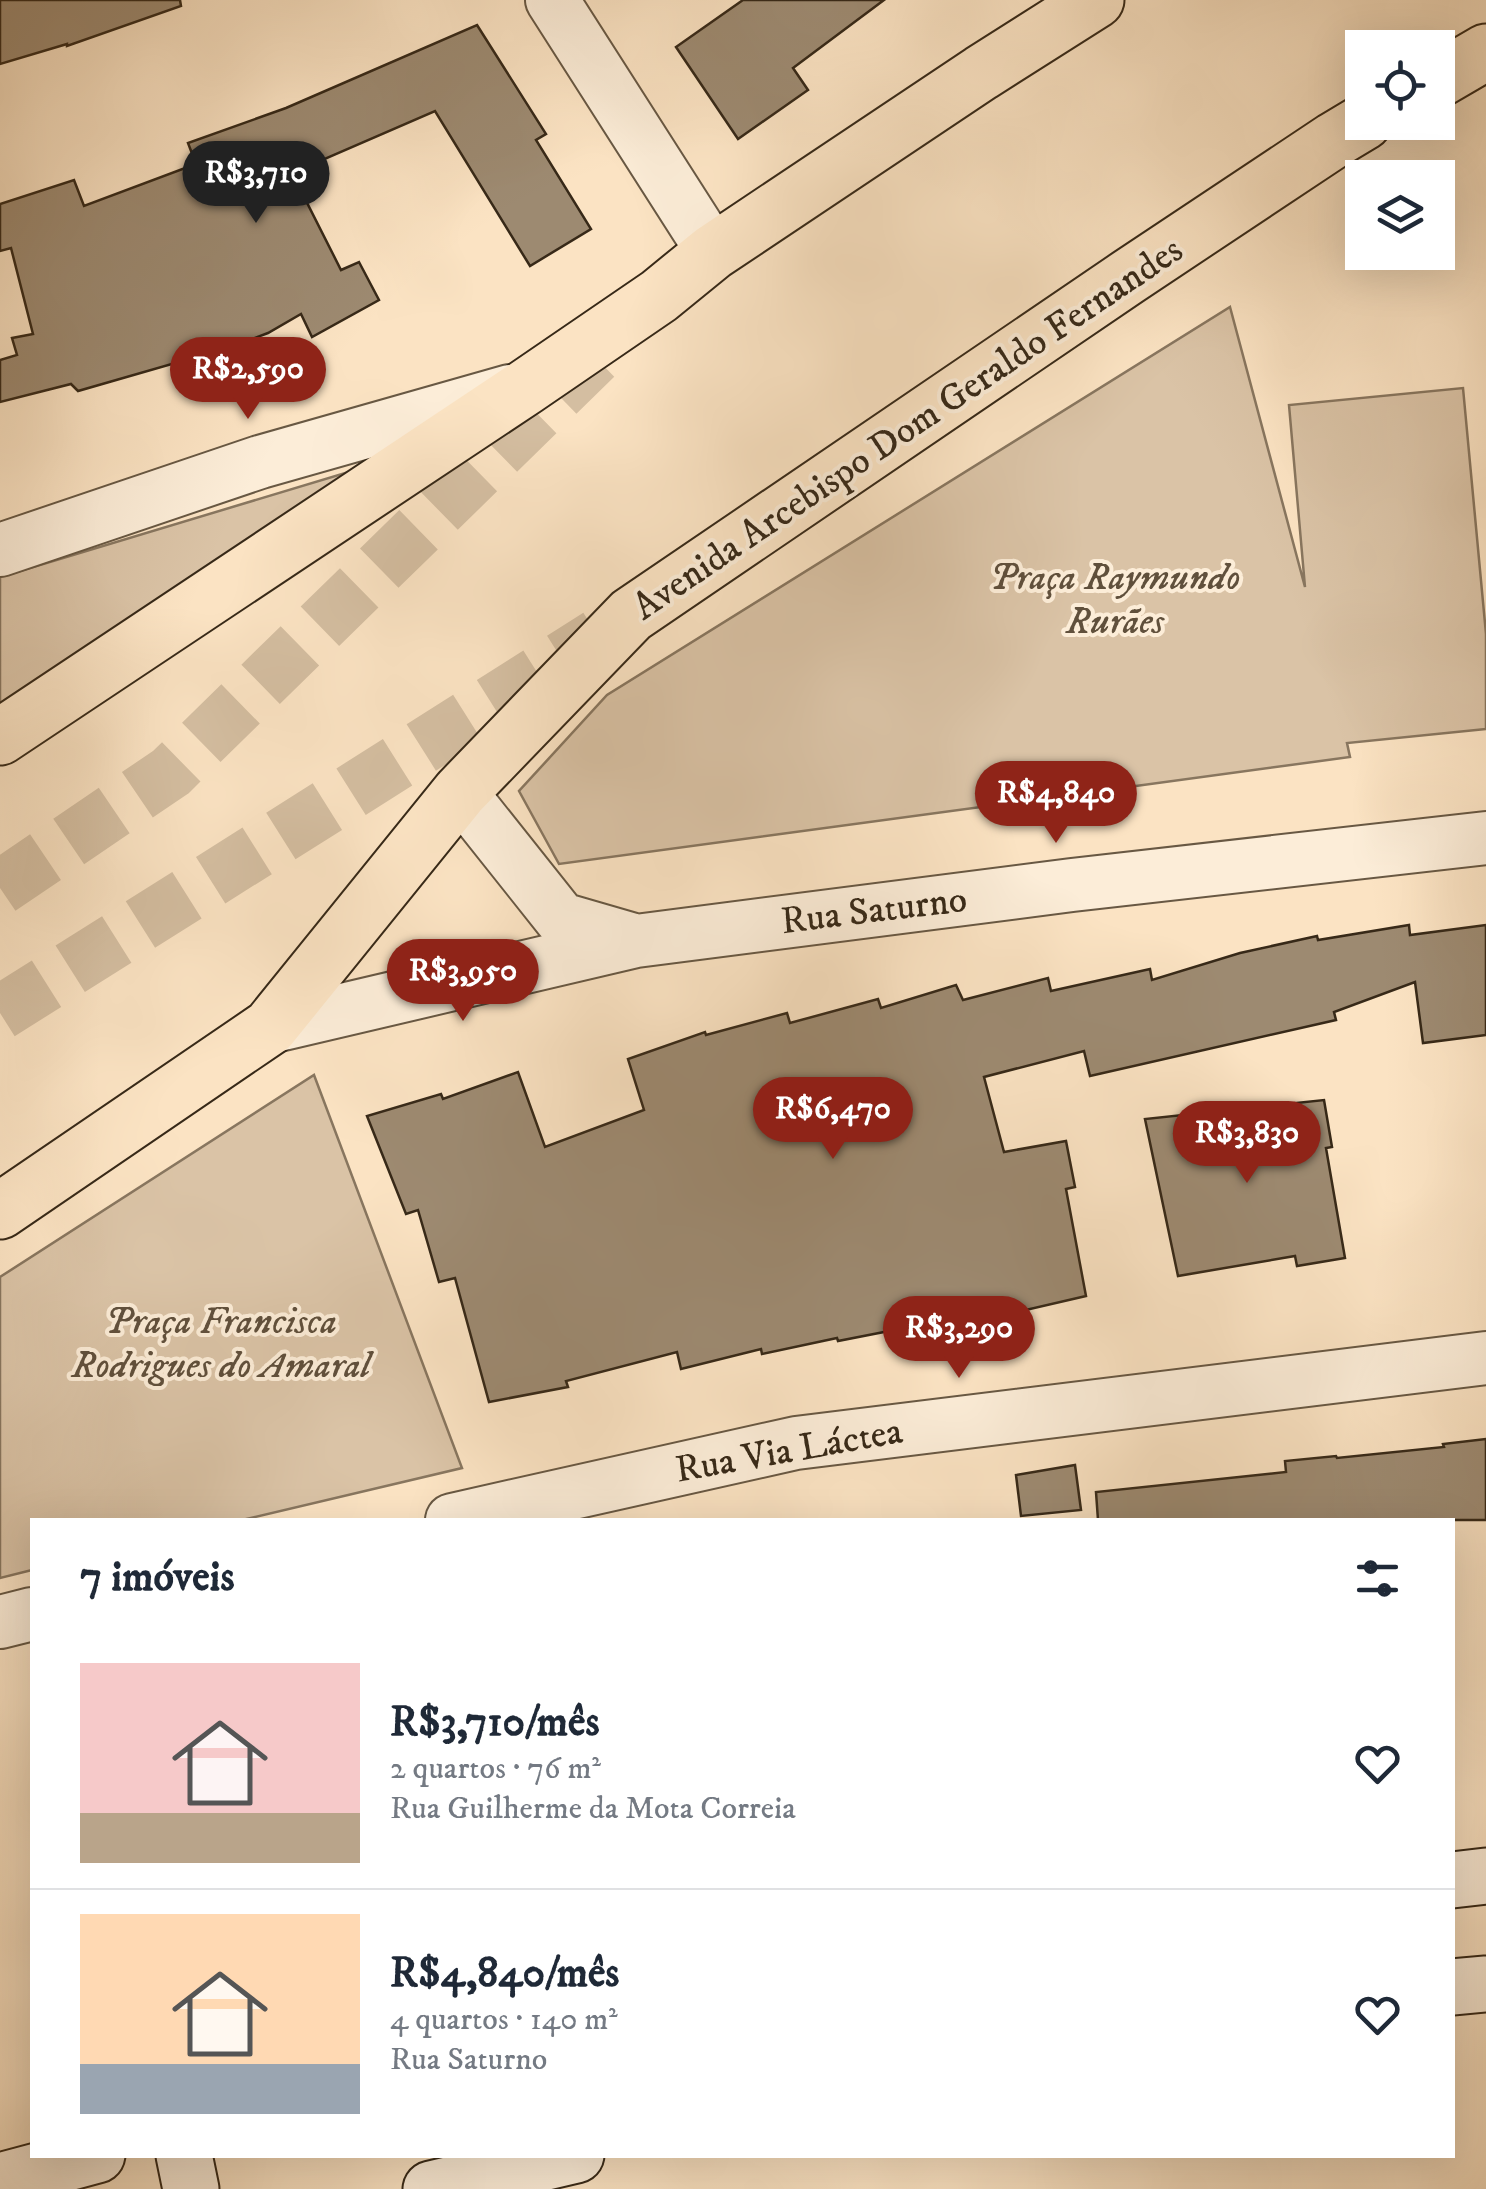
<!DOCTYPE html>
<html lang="pt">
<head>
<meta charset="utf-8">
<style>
	:root { --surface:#fff; --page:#f2f2f3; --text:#1f2937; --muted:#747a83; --line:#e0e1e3; --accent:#8f2418 }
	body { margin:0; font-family:"IM FELL DW Pica",serif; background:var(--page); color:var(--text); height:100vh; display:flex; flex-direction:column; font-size:38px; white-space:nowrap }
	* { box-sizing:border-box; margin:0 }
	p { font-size:32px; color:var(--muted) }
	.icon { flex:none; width:55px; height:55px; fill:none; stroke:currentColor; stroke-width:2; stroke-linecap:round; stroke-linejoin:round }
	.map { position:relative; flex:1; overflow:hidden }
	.side { position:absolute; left:30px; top:1518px; width:1425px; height:640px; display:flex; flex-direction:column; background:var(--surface); border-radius:0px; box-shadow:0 10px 40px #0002 }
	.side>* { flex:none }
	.buttons { position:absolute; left:1345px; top:30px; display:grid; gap:20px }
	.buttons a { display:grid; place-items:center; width:110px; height:110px; border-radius:0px; background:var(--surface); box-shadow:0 10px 40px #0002; font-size:50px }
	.price { position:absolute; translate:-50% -85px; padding:0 22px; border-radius:35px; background:var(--accent); color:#fff; font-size:32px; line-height:65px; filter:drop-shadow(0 2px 5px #0008) }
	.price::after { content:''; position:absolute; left:50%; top:60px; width:30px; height:22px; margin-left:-15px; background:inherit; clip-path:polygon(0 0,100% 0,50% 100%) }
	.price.selected { background:#222; color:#fff }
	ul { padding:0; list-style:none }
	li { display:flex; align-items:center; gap:30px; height:250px; padding:0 50px }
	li+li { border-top:2px solid var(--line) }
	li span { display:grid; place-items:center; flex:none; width:280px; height:200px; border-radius:0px; color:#555 }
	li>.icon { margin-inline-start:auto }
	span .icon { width:120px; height:120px; fill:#fffc; stroke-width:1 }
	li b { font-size:42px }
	h2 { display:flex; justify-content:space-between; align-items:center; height:120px; padding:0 50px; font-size:42px }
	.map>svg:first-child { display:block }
</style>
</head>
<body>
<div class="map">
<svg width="1486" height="2189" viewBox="0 0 1486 2189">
	<rect width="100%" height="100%" fill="#fbe3c3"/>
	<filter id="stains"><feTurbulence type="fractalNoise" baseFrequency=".002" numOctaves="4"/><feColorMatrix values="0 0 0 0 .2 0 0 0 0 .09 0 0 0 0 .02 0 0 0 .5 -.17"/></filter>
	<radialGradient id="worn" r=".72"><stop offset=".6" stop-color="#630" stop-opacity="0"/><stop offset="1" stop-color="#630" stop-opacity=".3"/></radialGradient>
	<path fill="#dac3a6" stroke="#88765f" stroke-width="2.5" d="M1230 307 1305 587 1289 405 1463 388 1486 634V729L1347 743 1350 757 559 864 519 791 607 695Z
		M425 449 0 724V577Z
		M314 1075 462 1468 242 1520H32V1570L0 1578V1277Z"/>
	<path fill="#9d8a71" stroke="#372918" stroke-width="2.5" d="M0 0H180L181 6 67 46V44L0 64Z
		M743 0H884L793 68 808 90 738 139 676 47Z
		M477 25 546 134 536 140 591 229 530 266 435 111 292 173 341 270 359 262 379 300 312 337 301 314 268 333 183 365 182 361 78 391 71 384 0 402V360L17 355 12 338 33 334 11 248 0 251V204L74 180 84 206 196 164 188 143 286 108Z
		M1409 925 1410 935 1486 925V1035L1423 1043 1415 982 1334 1012 1336 1020 1090 1076 1084 1051 984 1077 1004 1152 1066 1141 1075 1187 1066 1189 1086 1296 1004 1315 1002 1305 930 1323 838 1341 837 1338 762 1354 761 1349 681 1369 677 1352 566 1381 568 1387 489 1402 455 1278 439 1282 418 1210 406 1214 367 1116 441 1094 443 1099 518 1072 545 1147 644 1110 628 1059 705 1032 706 1035 787 1013 790 1023 878 999 881 1008 956 985 963 1000 1048 978 1051 991 1150 969 1152 980 1240 953 1317 936 1318 940Z
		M1324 1100 1332 1147 1326 1148 1345 1258 1297 1266 1295 1256 1178 1276 1145 1119Z
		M1486 1439V1520H1098L1096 1492 1286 1472 1285 1461 1336 1456 1337 1458 1444 1447 1443 1444Z
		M1075 1465 1081 1510 1021 1516 1016 1475Z"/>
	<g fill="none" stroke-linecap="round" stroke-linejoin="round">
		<path stroke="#d4bea1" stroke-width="55" stroke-dasharray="55 28" stroke-linecap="butt" d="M0 888 171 772 595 357
			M0 1013 598 636"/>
		<defs>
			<path id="street" d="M552 0 713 252
				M0 550 260 462 510 391
				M460 792 561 919 630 939
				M270 1027 636 941 1072 885 1486 838
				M452 1520 796 1443 1486 1358
				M0 1622 32 1614"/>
			<path id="secondary" d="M1452 1880 1486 1876
				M1452 1987 1486 1984
				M184 2155 191 2189
				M0 2181 97 2155
				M431 2189 576 2155"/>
			<path id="primary" d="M1438 80 1486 52
				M0 737 526 387 659 296 713 252 981 73 1096 0
				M0 1211 270 1027 460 792 631 615 1128 277 1334 140 1364 122"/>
		</defs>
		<use href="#street" stroke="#685843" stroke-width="56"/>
		<use href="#secondary" stroke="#372918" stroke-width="59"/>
		<use href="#primary" stroke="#372918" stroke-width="59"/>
		<use href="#street" stroke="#fcedd8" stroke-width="52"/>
		<use href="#secondary" stroke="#fcedd8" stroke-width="55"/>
		<use href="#primary" stroke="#fbe3c3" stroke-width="55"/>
	</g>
	<g text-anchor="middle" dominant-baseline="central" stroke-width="8" stroke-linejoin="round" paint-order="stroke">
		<g font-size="38" fill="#372918" stroke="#fcedd8">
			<text transform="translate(908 429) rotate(-34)">Avenida Arcebispo Dom Geraldo Fernandes</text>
			<text transform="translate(874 911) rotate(-7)">Rua Saturno</text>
			<text transform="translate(789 1451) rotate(-10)">Rua Via Láctea</text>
		</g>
		<g font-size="38" font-style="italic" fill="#60503c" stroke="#fcedd8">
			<text x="1115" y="578">Praça Raymundo<tspan x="1115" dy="44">Rurães</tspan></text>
			<text x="221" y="1322">Praça Francisca<tspan x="221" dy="44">Rodrigues do Amaral</tspan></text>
		</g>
	</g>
	<rect width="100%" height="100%" filter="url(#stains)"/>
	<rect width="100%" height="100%" fill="url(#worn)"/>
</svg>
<div class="buttons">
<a><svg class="icon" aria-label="locate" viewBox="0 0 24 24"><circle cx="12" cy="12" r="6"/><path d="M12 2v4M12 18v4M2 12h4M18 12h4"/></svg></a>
<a><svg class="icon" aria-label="layers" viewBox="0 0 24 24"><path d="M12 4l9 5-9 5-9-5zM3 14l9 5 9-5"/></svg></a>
</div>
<b class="price selected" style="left:256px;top:226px">R$3,710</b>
<b class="price" style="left:248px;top:422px">R$2,590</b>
<b class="price" style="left:1056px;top:846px">R$4,840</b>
<b class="price" style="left:463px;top:1024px">R$3,950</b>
<b class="price" style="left:833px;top:1162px">R$6,470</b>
<b class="price" style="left:1247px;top:1186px">R$3,830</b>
<b class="price" style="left:959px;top:1381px">R$3,290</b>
<section class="side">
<h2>7 imóveis<svg class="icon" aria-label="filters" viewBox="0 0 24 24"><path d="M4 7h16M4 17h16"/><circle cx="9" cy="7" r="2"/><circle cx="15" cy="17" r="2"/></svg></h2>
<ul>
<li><span style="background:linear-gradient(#f6c9c9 75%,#b9a48a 0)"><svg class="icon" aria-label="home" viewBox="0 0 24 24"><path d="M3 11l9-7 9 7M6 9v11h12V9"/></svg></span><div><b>R$3,710/mês</b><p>2 quartos · 76 m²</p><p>Rua Guilherme da Mota Correia</p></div><svg class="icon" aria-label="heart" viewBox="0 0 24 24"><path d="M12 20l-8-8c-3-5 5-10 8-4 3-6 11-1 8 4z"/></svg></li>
<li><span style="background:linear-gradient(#ffd9b3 75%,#9aa5b1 0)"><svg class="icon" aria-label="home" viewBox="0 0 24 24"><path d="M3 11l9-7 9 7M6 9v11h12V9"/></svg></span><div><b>R$4,840/mês</b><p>4 quartos · 140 m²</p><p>Rua Saturno</p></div><svg class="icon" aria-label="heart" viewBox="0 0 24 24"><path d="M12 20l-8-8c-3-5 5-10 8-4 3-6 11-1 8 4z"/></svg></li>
</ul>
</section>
</div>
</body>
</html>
